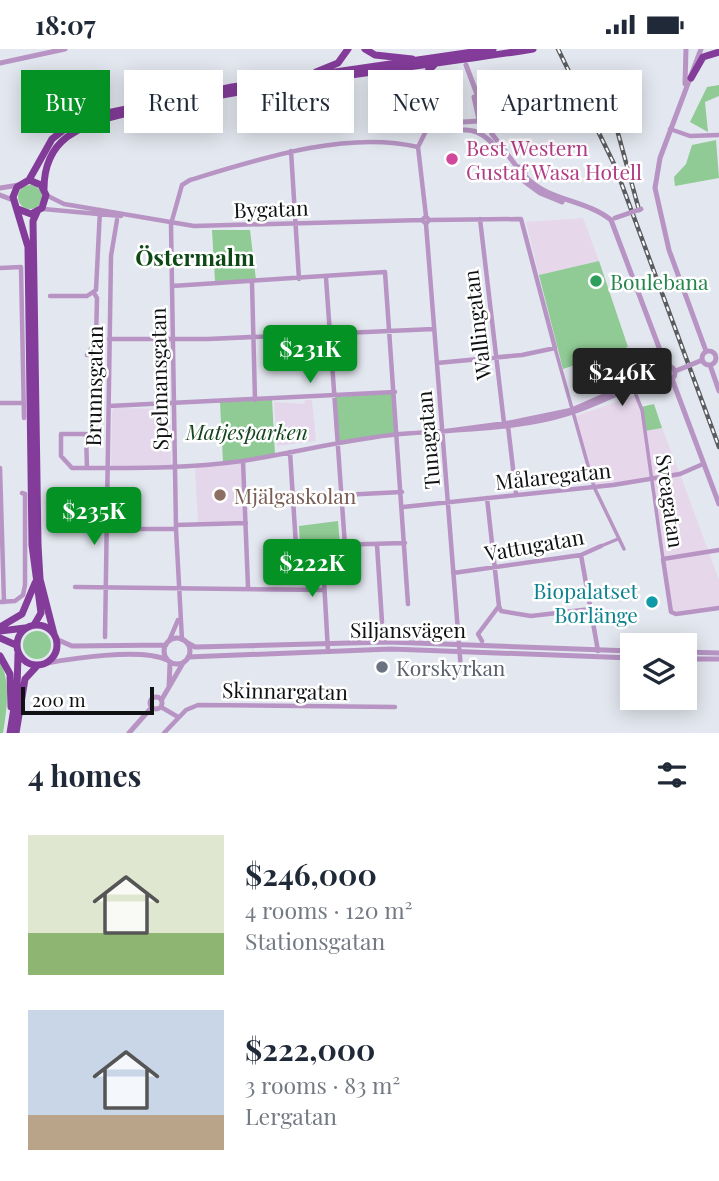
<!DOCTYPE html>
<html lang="en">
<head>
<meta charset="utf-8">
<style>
	:root { --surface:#fff; --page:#f6f6f7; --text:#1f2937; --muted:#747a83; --accent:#049225 }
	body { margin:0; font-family:"Playfair Display",serif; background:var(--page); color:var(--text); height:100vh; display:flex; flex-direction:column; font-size:26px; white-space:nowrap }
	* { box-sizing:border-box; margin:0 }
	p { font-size:23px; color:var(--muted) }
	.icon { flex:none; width:38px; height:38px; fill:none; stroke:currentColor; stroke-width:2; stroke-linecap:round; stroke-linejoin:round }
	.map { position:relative; height:684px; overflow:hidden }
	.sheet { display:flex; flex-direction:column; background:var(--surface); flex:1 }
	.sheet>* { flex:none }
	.hud { position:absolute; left:21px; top:21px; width:677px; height:63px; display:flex; gap:14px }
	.buttons { position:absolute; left:620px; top:584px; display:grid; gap:14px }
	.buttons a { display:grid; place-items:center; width:77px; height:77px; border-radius:0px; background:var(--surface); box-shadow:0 4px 18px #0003; font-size:35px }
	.scale { position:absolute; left:21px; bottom:18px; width:133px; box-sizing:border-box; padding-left:7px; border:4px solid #0f1113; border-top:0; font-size:19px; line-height:24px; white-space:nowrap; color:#0f1113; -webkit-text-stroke:5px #fff; paint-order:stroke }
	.price { position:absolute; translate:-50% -60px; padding:0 16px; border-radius:7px; background:var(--accent); color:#fff; font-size:23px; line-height:46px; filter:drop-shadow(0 2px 4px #0008) }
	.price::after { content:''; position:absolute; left:50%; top:42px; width:21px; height:16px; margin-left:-10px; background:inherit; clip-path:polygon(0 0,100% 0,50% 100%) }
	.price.selected { background:#222; color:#fff }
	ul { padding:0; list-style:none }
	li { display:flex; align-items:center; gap:21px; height:175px; padding:0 28px }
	li span { display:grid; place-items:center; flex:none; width:196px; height:140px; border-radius:0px; color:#555 }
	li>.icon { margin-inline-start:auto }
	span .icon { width:84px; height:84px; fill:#fffc; stroke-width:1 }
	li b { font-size:30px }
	h2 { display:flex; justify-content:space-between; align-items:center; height:84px; padding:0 28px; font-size:30px }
	.pill { padding:0 24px; border-radius:0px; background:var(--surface); box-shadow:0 4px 18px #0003; font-size:24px; line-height:63px }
	.pill.selected { background:var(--accent); color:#fff }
	.status { display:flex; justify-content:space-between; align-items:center; height:49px; padding:0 35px; background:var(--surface); direction:ltr }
	.status svg { height:19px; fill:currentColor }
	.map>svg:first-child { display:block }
</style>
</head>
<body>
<div class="status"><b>18:07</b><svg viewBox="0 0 49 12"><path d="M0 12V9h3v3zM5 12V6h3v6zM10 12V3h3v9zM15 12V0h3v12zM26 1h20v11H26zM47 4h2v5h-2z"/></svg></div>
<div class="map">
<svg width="719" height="684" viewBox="0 0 719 684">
	<rect width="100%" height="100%" fill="#e3e7ef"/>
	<path fill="#e6d7eb" d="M583 169 599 212 539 226 526 173Z
		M636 346 645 382 662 379 680 425 719 531V559L676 565 671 563 659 495 652 431 594 438 573 368Z"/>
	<path fill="#e5d7eb" d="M305 351H312L316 392 277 397 274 353 304 355Z
		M114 359 170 360 171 417H111L112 363Z
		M242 412 245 474H198L195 418Z"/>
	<path fill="#90cb95" d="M719 36V47L705 53 708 83 690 73 707 38Z
		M716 91 719 129 675 137 674 128 686 115 692 96Z
		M18 148a12 12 0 1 1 24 0a12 12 0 1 1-24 0Z
		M212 181H250L256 231 215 232Z
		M599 212 628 298 563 320 539 226Z
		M395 343 398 386 338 396 335 348Z
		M272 350 275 406 223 414 220 353Z
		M654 355 662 379 645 382 641 358Z
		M338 472 340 496 300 497 299 477Z
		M23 596a14 14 0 1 1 28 0a14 14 0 1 1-28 0Z
		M0 611C11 636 7 658 3 684H0Z"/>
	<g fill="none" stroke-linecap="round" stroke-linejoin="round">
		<path stroke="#b794c3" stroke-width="3.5" d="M555 299 594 438 624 500
			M636 346 642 361 663 510
			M601 497 618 490"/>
		<path stroke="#b794c3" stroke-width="4.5" d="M670 80 690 87 719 86
			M291 102 299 230
			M46 146 64 155 194 177 422 171
			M43 160 121 167
			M426 167 418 98 432 70
			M480 170 504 374
			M429 171 521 170 555 299 522 306 437 314
			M426 175 422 171 426 167 429 171 426 175 461 621
			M0 219 21 218 24 369
			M326 229 345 497
			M252 234 255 351
			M172 237 385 223 408 555
			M50 247H87L96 241 100 161
			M109 290H208L434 280
			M87 306 96 292 97 249 94 244
			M0 354H24
			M109 357 395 343
			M508 377 516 445
			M446 382 513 373 571 361 662 321
			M290 403 296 497 405 494
			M243 412 248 538
			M0 419 4 553
			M87 419 86 385H61V407L72 419C129 419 185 420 242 412 294 404 347 390 400 385 451 381 502 381 553 369 592 360 625 339 662 327
			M342 446 402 443
			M403 458 613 436 680 425 703 415
			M176 476 246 474
			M78 480H176
			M377 496 382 573
			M322 497 328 602
			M719 501 663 510 671 563 676 565 719 559
			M581 506 598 602
			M453 524 581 506 601 497
			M75 538 324 541
			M0 553 15 552 23 546 25 536V445L22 444
			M499 557 501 562 531 567 591 560
			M105 588 111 207 117 171
			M182 591 176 480 171 175 182 136 190 131C259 110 346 81 418 98
			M169 592 178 571
			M482 592 478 585 499 557 487 449
			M161 658 178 668
			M164 684 186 661 198 656 395 658"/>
		<path stroke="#b794c3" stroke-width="5" d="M701 0 660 109 655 139 669 201 706 302
			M0 14 65 0
			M466 16 492 85 517 118
			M685 35 686 0
			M474 48 479 71
			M435 67 448 74 478 72
			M431 72C459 93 469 64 500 103
			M513 124a6 6 0 1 1 12 0a6 6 0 1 1-12 0Z
			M525 127C547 152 585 150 611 171L666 317
			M521 130 540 144 562 153
			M0 139 19 136
			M0 146 13 151
			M702 309a7 7 0 1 1 14 0a7 7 0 1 1-14 0Z
			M710 316 719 342
			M661 324a7 7 0 1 1 14 0a7 7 0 1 1-14 0Z
			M672 330 719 455
			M164 602a13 13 0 1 1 26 0a13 13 0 1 1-26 0Z
			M56 590 72 597 166 596
			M186 593 195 598 388 593 632 602
			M684 603 719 604
			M188 608 391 600 632 609
			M684 610H719
			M47 614C75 609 141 599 167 611
			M169 638 170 614
			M150 654a6 6 0 1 1 12 0a6 6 0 1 1-12 0Z
			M162 650 183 614
			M129 684 152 658"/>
		<path stroke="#843c9a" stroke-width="7" d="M365 0 375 6 412 10
			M434 16C417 30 420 53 435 67
			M389 22 409 35 431 72
			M316 23 338 14 348 0
			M691 29 703 8 719 3
			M29 131 52 90 66 79 88 68 232 38 493 0
			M44 140C44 119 50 101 67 88 96 67 139 62 174 55 292 31 414 19 533 0
			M18 160 31 165 42 159 46 146 41 136 29 131 17 138 13 148 28 198 32 496 41 564 34 576
			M37 163 33 172 38 496 40 530 54 585
			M17 596a20 20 0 1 1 40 0a20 20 0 1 1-40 0Z
			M0 578 22 565 35 534
			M0 582 25 579
			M0 589 16 596
			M0 607 10 625 11 658
			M10 684 17 640 18 605
			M16 684 25 630 37 617"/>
		<defs>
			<path id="rail" d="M558 0 615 117 719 398
				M616 77 639 161"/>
		</defs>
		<use href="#rail" stroke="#5a5c60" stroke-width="4.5"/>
		<use href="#rail" stroke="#fff" stroke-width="2" stroke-dasharray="5" stroke-linecap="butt"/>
		<path stroke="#b794c3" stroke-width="5" d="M615 169 641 160
			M678 321 700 312"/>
	</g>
	<circle fill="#d1479c" stroke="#fff" stroke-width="2.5" cx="452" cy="110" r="7"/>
	<circle fill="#2e9e5b" stroke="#fff" stroke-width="2.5" cx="596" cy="232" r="7"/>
	<circle fill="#8d6e63" stroke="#fff" stroke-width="2.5" cx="220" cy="446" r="7"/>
	<circle fill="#0f9aa8" stroke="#fff" stroke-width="2.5" cx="652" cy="553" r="7"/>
	<circle fill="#6b7280" stroke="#fff" stroke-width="2.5" cx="382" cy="618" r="7"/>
	<g text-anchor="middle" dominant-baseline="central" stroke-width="5" stroke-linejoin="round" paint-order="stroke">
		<g font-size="21" fill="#b23c85" stroke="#fff" text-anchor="start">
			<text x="466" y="98">Best Western<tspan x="466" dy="24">Gustaf Wasa Hotell</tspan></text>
		</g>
		<g font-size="21" fill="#0f1113" stroke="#fff">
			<text transform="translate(271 159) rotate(-2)">Bygatan</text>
			<text transform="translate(476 276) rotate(-97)">Wallingatan</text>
			<text transform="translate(158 330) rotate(-91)">Spelmansgatan</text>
			<text transform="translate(93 337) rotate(-89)">Brunnsgatan</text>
			<text transform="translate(427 391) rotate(-95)">Tunagatan</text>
			<text transform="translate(553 426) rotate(-6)">Målaregatan</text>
			<text transform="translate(671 452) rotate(82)">Sveagatan</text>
			<text transform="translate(534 495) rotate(-10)">Vattugatan</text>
			<text x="408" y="580">Siljansvägen</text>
			<text transform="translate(285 641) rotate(1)">Skinnargatan</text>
		</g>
		<g font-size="21" fill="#27864d" stroke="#fff" text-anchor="start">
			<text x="610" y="232">Boulebana</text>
		</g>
		<g font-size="21" font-style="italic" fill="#14441d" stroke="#fff">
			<text x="247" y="382">Matjesparken</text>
		</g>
		<g font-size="21" fill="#785e54" stroke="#fff" text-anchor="start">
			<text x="234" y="446">Mjälgaskolan</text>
		</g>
		<g font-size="21" fill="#0d838f" stroke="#fff" text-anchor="end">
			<text x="638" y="541">Biopalatset<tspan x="638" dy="24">Borlänge</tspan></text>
		</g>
		<g font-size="21" fill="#5b616d" stroke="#fff" text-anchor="start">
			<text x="396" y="618">Korskyrkan</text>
		</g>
		<g font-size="23" font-weight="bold" fill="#0d4815" stroke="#fff">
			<text x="195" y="207">Östermalm</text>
		</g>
	</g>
</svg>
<div class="buttons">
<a><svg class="icon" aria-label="layers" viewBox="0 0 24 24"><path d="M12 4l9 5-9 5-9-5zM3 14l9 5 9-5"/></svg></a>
</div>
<div class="scale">200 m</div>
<b class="price" style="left:310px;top:336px">$231K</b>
<b class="price selected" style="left:622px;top:359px">$246K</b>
<b class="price" style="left:94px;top:498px">$235K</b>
<b class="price" style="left:312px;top:550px">$222K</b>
<div class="hud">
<a class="pill selected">Buy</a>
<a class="pill">Rent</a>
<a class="pill">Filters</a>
<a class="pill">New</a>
<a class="pill">Apartment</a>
</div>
</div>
<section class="sheet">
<h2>4 homes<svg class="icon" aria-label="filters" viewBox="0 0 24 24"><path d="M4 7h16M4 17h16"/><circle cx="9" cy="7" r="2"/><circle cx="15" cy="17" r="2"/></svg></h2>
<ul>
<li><span style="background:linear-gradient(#dfe7d0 70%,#8fb573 0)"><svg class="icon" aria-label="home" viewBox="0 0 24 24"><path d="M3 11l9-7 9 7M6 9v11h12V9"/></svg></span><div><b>$246,000</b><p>4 rooms · 120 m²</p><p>Stationsgatan</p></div></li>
<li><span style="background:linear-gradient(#c9d6e8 75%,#b9a48a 0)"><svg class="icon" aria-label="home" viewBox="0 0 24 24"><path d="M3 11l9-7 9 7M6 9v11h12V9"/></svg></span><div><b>$222,000</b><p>3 rooms · 83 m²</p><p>Lergatan</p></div></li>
</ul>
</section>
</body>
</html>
